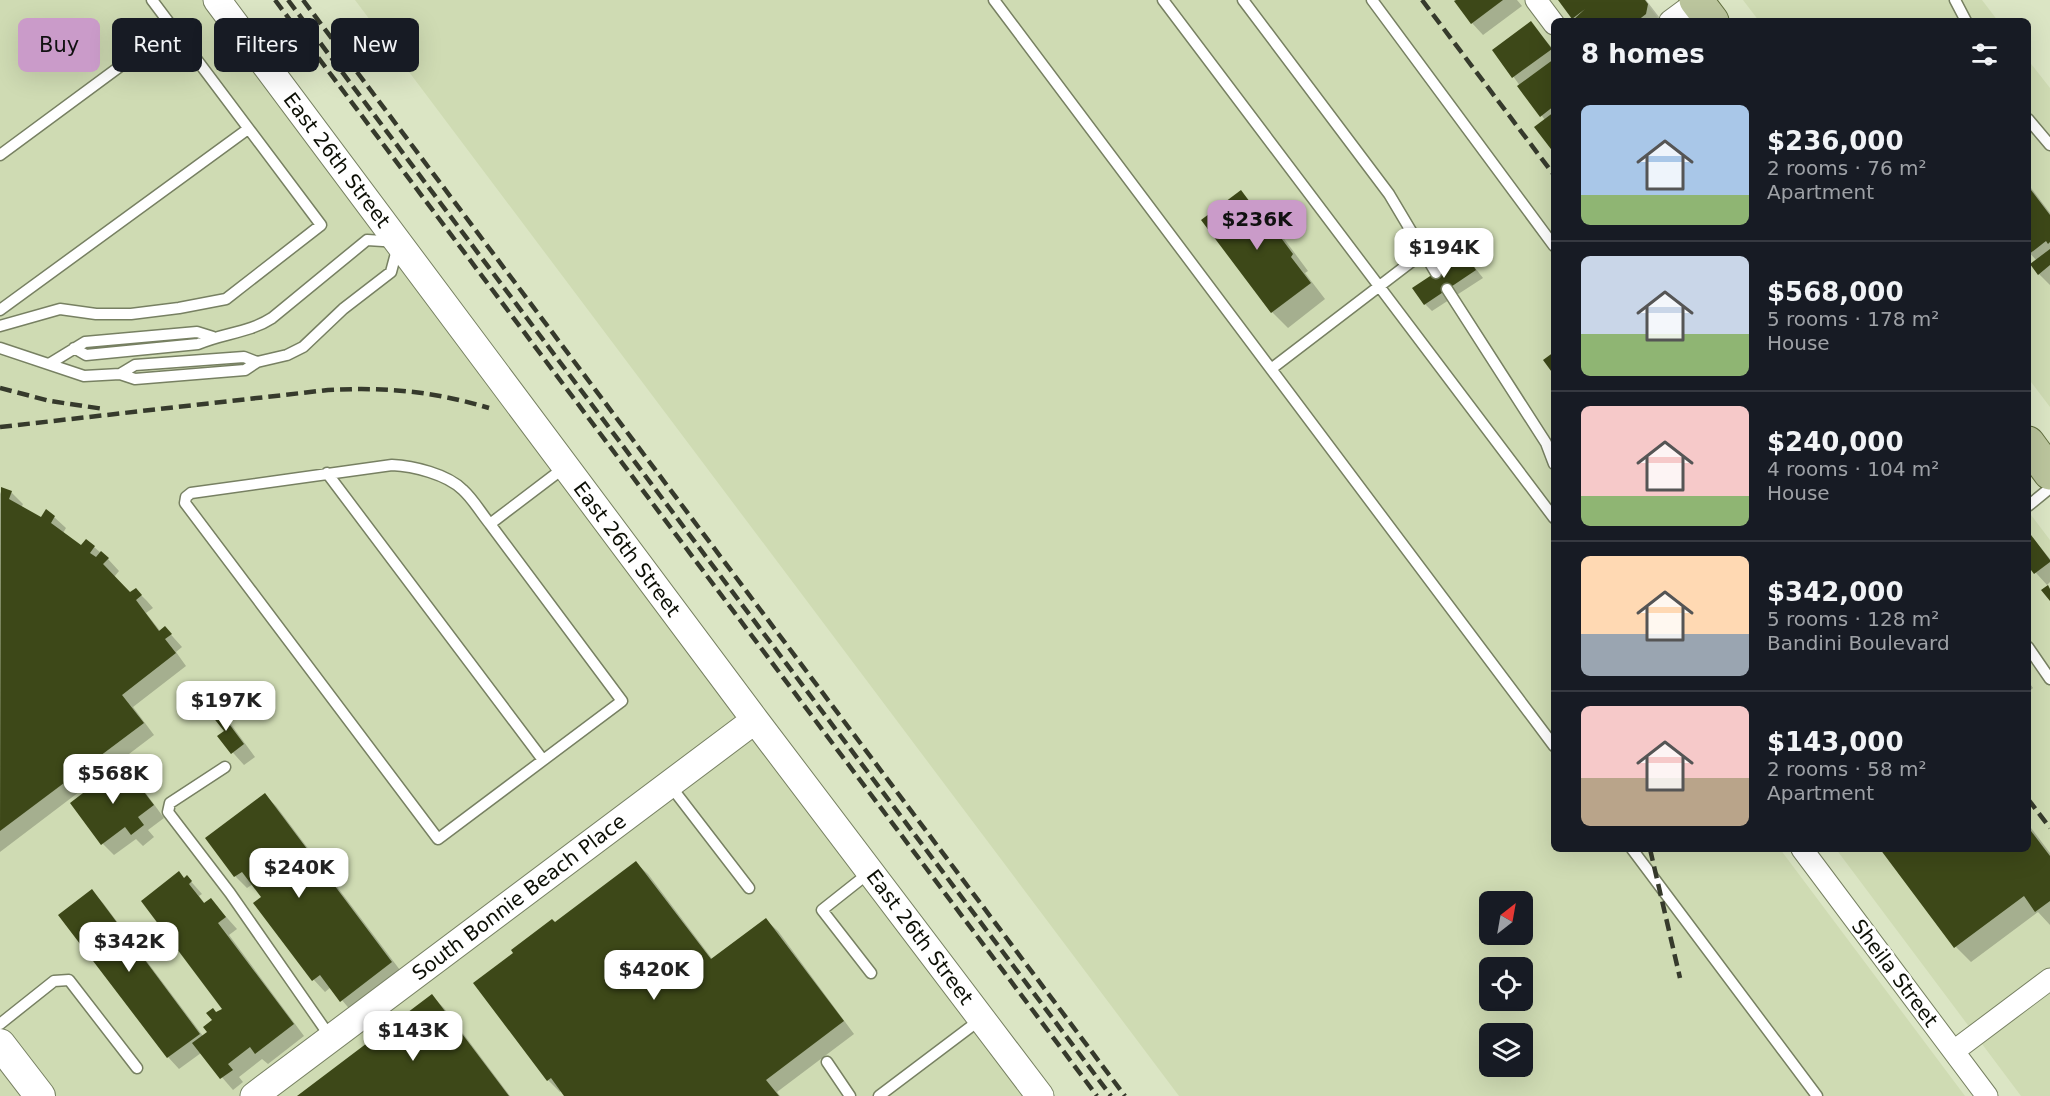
<!DOCTYPE html>
<html lang="en">
<head>
<meta charset="utf-8">
<style>
	:root { --surface:#171b24; --page:#20242c; --text:#f1f3f6; --muted:#9ea1a6; --line:#363941; --accent:#ca9bc9 }
	body { margin:0; font-family:"DejaVu Sans",sans-serif; background:var(--page); color:var(--text); height:100vh; display:flex; flex-direction:column; font-size:22px; white-space:nowrap }
	* { box-sizing:border-box; margin:0 }
	p { font-size:20px; color:var(--muted) }
	.icon { flex:none; width:33px; height:33px; fill:none; stroke:currentColor; stroke-width:2; stroke-linecap:round; stroke-linejoin:round }
	.map { position:relative; flex:1; overflow:hidden }
	.panel { position:absolute; left:1551px; top:18px; width:480px; height:834px; display:flex; flex-direction:column; background:var(--surface); border-radius:9px; box-shadow:0 6px 24px #0002 }
	.panel>* { flex:none }
	.guide { position:absolute; left:18px; top:18px; width:570px; height:54px; display:flex; gap:12px }
	.needle { width:39px; rotate:31deg }
	.fabs { position:absolute; left:1479px; top:891px; display:grid; gap:12px }
	.fabs a { display:grid; place-items:center; width:54px; height:54px; border-radius:9px; background:var(--surface); box-shadow:0 6px 24px #0002; font-size:30px }
	.price { position:absolute; translate:-50% -51px; padding:0 14px; border-radius:12px; background:#fff; color:#222; font-size:20px; line-height:39px; filter:drop-shadow(0 2px 3px #0008) }
	.price::after { content:''; position:absolute; left:50%; top:36px; width:18px; height:14px; margin-left:-9px; background:inherit; clip-path:polygon(0 0,100% 0,50% 100%) }
	.price.active { background:var(--accent); color:#111 }
	ul { padding:0; list-style:none }
	li { display:flex; align-items:center; gap:18px; height:150px; padding:0 30px }
	li+li { border-top:2px solid var(--line) }
	li span { display:grid; place-items:center; flex:none; width:168px; height:120px; border-radius:9px; color:#555 }
	li>.icon { margin-inline-start:auto }
	span .icon { width:72px; height:72px; fill:#fffc; stroke-width:1 }
	li b { font-size:26px }
	h2 { display:flex; justify-content:space-between; align-items:center; height:72px; padding:0 30px; font-size:26px }
	.tag { padding:0 21px; border-radius:9px; background:var(--surface); box-shadow:0 6px 24px #0002; font-size:21px; line-height:54px }
	.tag.active { background:var(--accent); color:#111 }
	.map>svg:first-child { display:block }
</style>
</head>
<body>
<div class="map">
<svg width="2050" height="1096" viewBox="0 0 2050 1096">
	<rect width="100%" height="100%" fill="#dbe5c4"/>
	<path fill="#cfdbb3" fill-rule="evenodd" d="M0 0H224L1055 1096H0Z
		M355 0H1644L1660 21H1554V849H1780L1965 1096H1179ZM1490 902H1522V934H1490ZM1490 968H1522V1000H1490ZM1490 1034H1522V1066H1490Z
		M1743 0H1982L1998 21H1759Z
		M2028 60 2050 88V407L2028 378Z
		M2028 511 2050 540V1096H2021L1836 849H2028Z"/>
	<path fill="#0003" d="M1458 0H1517L1522 6 1483 35 1472 23Z
		M1559 0H1646L1659 17 1658 21H1575Z
		M1530 23 1554 50V150L1545 120 1494 50Z
		M2028 184 2050 213V285L2039 274 2037 261 2028 251Z
		M1241 192 1279 232 1308 271 1305 273 1325 299 1288 328 1272 312Z
		M1465 255 1483 278 1432 311 1425 304Z
		M2 489 11 492 23 504 21 508 42 519 54 517 66 528 63 533 82 547 87 541 108 559 119 571 114 577 130 594 136 590 147 601 153 608 146 613 161 632 165 628 182 647 176 652 186 666 133 707 154 735 0 852V494Z
		M2028 532 2050 559V582L2047 585 2028 564Z
		M2028 677 2030 680 2028 681 2033 688 2028 692Z
		M215 707 227 719 255 757 244 765 219 737 226 732Z
		M122 765 134 777 164 818 148 830 154 837 143 846 136 839 114 855 103 844Z
		M265 795 276 806 403 974 352 1012 331 987 325 992 314 980 255 903 263 897 253 884 247 888 236 877 207 838Z
		M2028 824 2050 853V925L2038 912 1971 962 1956 947 1885 853 1880 849H2028Z
		M636 863 648 874 713 960 766 920 778 931 854 1034 777 1092 780 1096H566L562 1090 560 1092 548 1080 475 984Z
		M187 877 202 894 199 896 205 904 211 900 237 929 229 935 304 1036 268 1064 262 1059 239 1077 243 1082 233 1090 201 1053 179 1069 168 1057 92 891 103 903 203 1036 209 1032 217 1014 224 1009 185 879Z
		M432 996 444 1008 510 1096H300Z"/>
	<path fill="#3d4818" d="M1456 0H1503L1471 24 1454 1Z
		M1558 0H1645L1648 4 1646 14 1637 21H1572L1585 9 1572 19Z
		M1531 21 1552 49 1512 78 1492 50Z
		M1554 59V106L1540 117 1517 86Z
		M1554 112V153L1534 127Z
		M2028 186 2050 215V242L2048 244 2046 241 2028 255Z
		M1241 190 1261 217 1264 215 1293 254 1291 257 1311 283 1271 313 1201 220Z
		M2050 249V265L2038 275 2030 264Z
		M1465 253 1476 270 1424 305 1412 288Z
		M1554 352V375L1543 360Z
		M1 487 12 491 9 499 41 517 46 509 55 516 51 523 81 545 86 539 95 546 90 553 96 557 101 551 109 558 103 564 130 592 136 588 142 595 136 600 159 631 165 626 172 634 165 639 176 653 122 695 144 723 0 831Z
		M2028 531 2050 560V562L2034 574 2028 566Z
		M2048 585 2050 589V601L2041 590Z
		M215 705 244 744 231 754 217 736 224 731 208 711Z
		M122 763 154 805 138 817 144 825 131 835 125 827 101 845 70 803Z
		M265 793 392 962 340 1002 320 975 312 981 253 903 261 897 242 872 234 877 205 838Z
		M2028 827 2050 856V901L2035 912 2024 896 1954 948 1880 849H2028Z
		M636 861 711 959 766 918 844 1021 766 1080 779 1096H564L551 1078 547 1081 473 983 513 953 511 950 552 919 555 922Z
		M179 871 184 878 187 875 192 881 189 884 204 903 211 898 226 917 218 923 294 1024 255 1054 250 1047 228 1064 233 1070 220 1079 192 1043 207 1032 203 1027 212 1020 206 1013 213 1008 216 1012 222 1009 141 901Z
		M92 889 200 1034 167 1058 58 915Z
		M432 994 509 1096H297Z"/>
	<g fill="none" stroke-linecap="round" stroke-linejoin="round">
		<defs>
			<path id="service" d="M994 0 1554 746
				M1163 0 1554 518
				M1243 0 1389 194 1436 273
				M1372 0 1554 246
				M1955 0 1966 21
				M2028 119 2050 145
				M0 155 172 28
				M1447 289 1546 443 1554 464
				M0 310 248 129
				M0 326 60 309 96 314H131L179 308 226 299 321 225 152 0
				M0 348 84 376 120 374 135 379 245 370 257 362 287 355 303 347 343 309 391 272 399 242 367 240 272 318C249 333 223 333 198 344L86 355 74 348
				M49 364 85 342 197 332 213 337
				M1271 369 1424 252
				M120 374 135 365 244 357 257 362
				M327 473 543 760
				M2028 506 2050 488
				M490 524C481 513 473 499 463 490 447 474 413 466 392 465L191 493 186 497 185 503 438 839 622 701 490 524 565 467
				M2028 647 2050 679
				M225 767 170 803 168 812 230 893 331 1038
				M669 784 749 888
				M1632 849 1817 1096
				M870 872 822 910 871 973
				M0 1024 54 981 69 980 137 1068
				M827 1062 850 1096
				M879 1096 981 1019"/>
			<path id="minor" d="M1536 0 1554 24
				M1670 21 1697 1
				M1802 849 1987 1096
				M1954 1051 2050 979"/>
			<path id="tertiary" d="M217 0 755 720 1040 1096
				M254 1096 755 720"/>
			<path id="secondary" d="M0 1044 40 1096"/>
			<path id="primary" d="M1696 0 1712 21
				M2028 443 2050 473"/>
		</defs>
		<use href="#service" stroke="#778062" stroke-width="13"/>
		<use href="#minor" stroke="#778062" stroke-width="23"/>
		<use href="#tertiary" stroke="#778062" stroke-width="29"/>
		<use href="#secondary" stroke="#778062" stroke-width="32"/>
		<use href="#primary" stroke="#606d3d" stroke-width="35"/>
		<use href="#service" stroke="#fff" stroke-width="10"/>
		<use href="#minor" stroke="#fff" stroke-width="21"/>
		<use href="#tertiary" stroke="#fff" stroke-width="27"/>
		<use href="#secondary" stroke="#fff" stroke-width="30"/>
		<use href="#primary" stroke="#bbc59d" stroke-width="33"/>
		<path stroke="#363a2c" stroke-width="4.5" stroke-dasharray="12 6" stroke-linecap="butt" d="M275 0 1097 1096
			M288 0 1111 1096
			M303 0 1125 1096
			M1422 0 1554 175
			M0 388 50 401 104 409
			M0 427 328 390C387 387 432 391 489 408
			M2028 799 2050 828
			M1650 849 1680 978"/>
	</g>
	<g text-anchor="middle" dominant-baseline="central" stroke-width="6" stroke-linejoin="round" paint-order="stroke">
		<g font-size="20" fill="#0c0f05" stroke="#fff">
			<text transform="translate(337 160) rotate(53)">East 26th Street</text>
			<text transform="translate(627 549) rotate(53)">East 26th Street</text>
			<text transform="translate(519 897) rotate(-37)">South Bonnie Beach Place</text>
			<text transform="translate(920 937) rotate(53)">East 26th Street</text>
			<text transform="translate(1895 973) rotate(53)">Sheila Street</text>
		</g>
	</g>
</svg>
<div class="fabs">
<a><svg class="needle" viewBox="-14 -14 28 28"><path d="M0-13l5 13h-10z" fill="#e53935"/><path d="M0 13l5-13h-10z" fill="#9ea1a6"/></svg></a>
<a><svg class="icon" aria-label="locate" viewBox="0 0 24 24"><circle cx="12" cy="12" r="6"/><path d="M12 2v4M12 18v4M2 12h4M18 12h4"/></svg></a>
<a><svg class="icon" aria-label="layers" viewBox="0 0 24 24"><path d="M12 4l9 5-9 5-9-5zM3 14l9 5 9-5"/></svg></a>
</div>
<b class="price active" style="left:1257px;top:251px">$236K</b>
<b class="price" style="left:1444px;top:279px">$194K</b>
<b class="price" style="left:226px;top:732px">$197K</b>
<b class="price" style="left:113px;top:805px">$568K</b>
<b class="price" style="left:299px;top:899px">$240K</b>
<b class="price" style="left:129px;top:973px">$342K</b>
<b class="price" style="left:654px;top:1001px">$420K</b>
<b class="price" style="left:413px;top:1062px">$143K</b>
<div class="guide">
<a class="tag active">Buy</a>
<a class="tag">Rent</a>
<a class="tag">Filters</a>
<a class="tag">New</a>
</div>
<section class="panel">
<h2>8 homes<svg class="icon" aria-label="filters" viewBox="0 0 24 24"><path d="M4 7h16M4 17h16"/><circle cx="9" cy="7" r="2"/><circle cx="15" cy="17" r="2"/></svg></h2>
<ul>
<li><span style="background:linear-gradient(#a9c7e8 75%,#8fb573 0)"><svg class="icon" aria-label="home" viewBox="0 0 24 24"><path d="M3 11l9-7 9 7M6 9v11h12V9"/></svg></span><div><b>$236,000</b><p>2 rooms · 76 m²</p><p>Apartment</p></div></li>
<li><span style="background:linear-gradient(#c9d6e8 65%,#8fb573 0)"><svg class="icon" aria-label="home" viewBox="0 0 24 24"><path d="M3 11l9-7 9 7M6 9v11h12V9"/></svg></span><div><b>$568,000</b><p>5 rooms · 178 m²</p><p>House</p></div></li>
<li><span style="background:linear-gradient(#f6c9c9 75%,#8fb573 0)"><svg class="icon" aria-label="home" viewBox="0 0 24 24"><path d="M3 11l9-7 9 7M6 9v11h12V9"/></svg></span><div><b>$240,000</b><p>4 rooms · 104 m²</p><p>House</p></div></li>
<li><span style="background:linear-gradient(#ffd9b3 65%,#9aa5b1 0)"><svg class="icon" aria-label="home" viewBox="0 0 24 24"><path d="M3 11l9-7 9 7M6 9v11h12V9"/></svg></span><div><b>$342,000</b><p>5 rooms · 128 m²</p><p>Bandini Boulevard</p></div></li>
<li><span style="background:linear-gradient(#f6c9c9 60%,#b9a48a 0)"><svg class="icon" aria-label="home" viewBox="0 0 24 24"><path d="M3 11l9-7 9 7M6 9v11h12V9"/></svg></span><div><b>$143,000</b><p>2 rooms · 58 m²</p><p>Apartment</p></div></li>
</ul>
</section>
</div>
</body>
</html>
